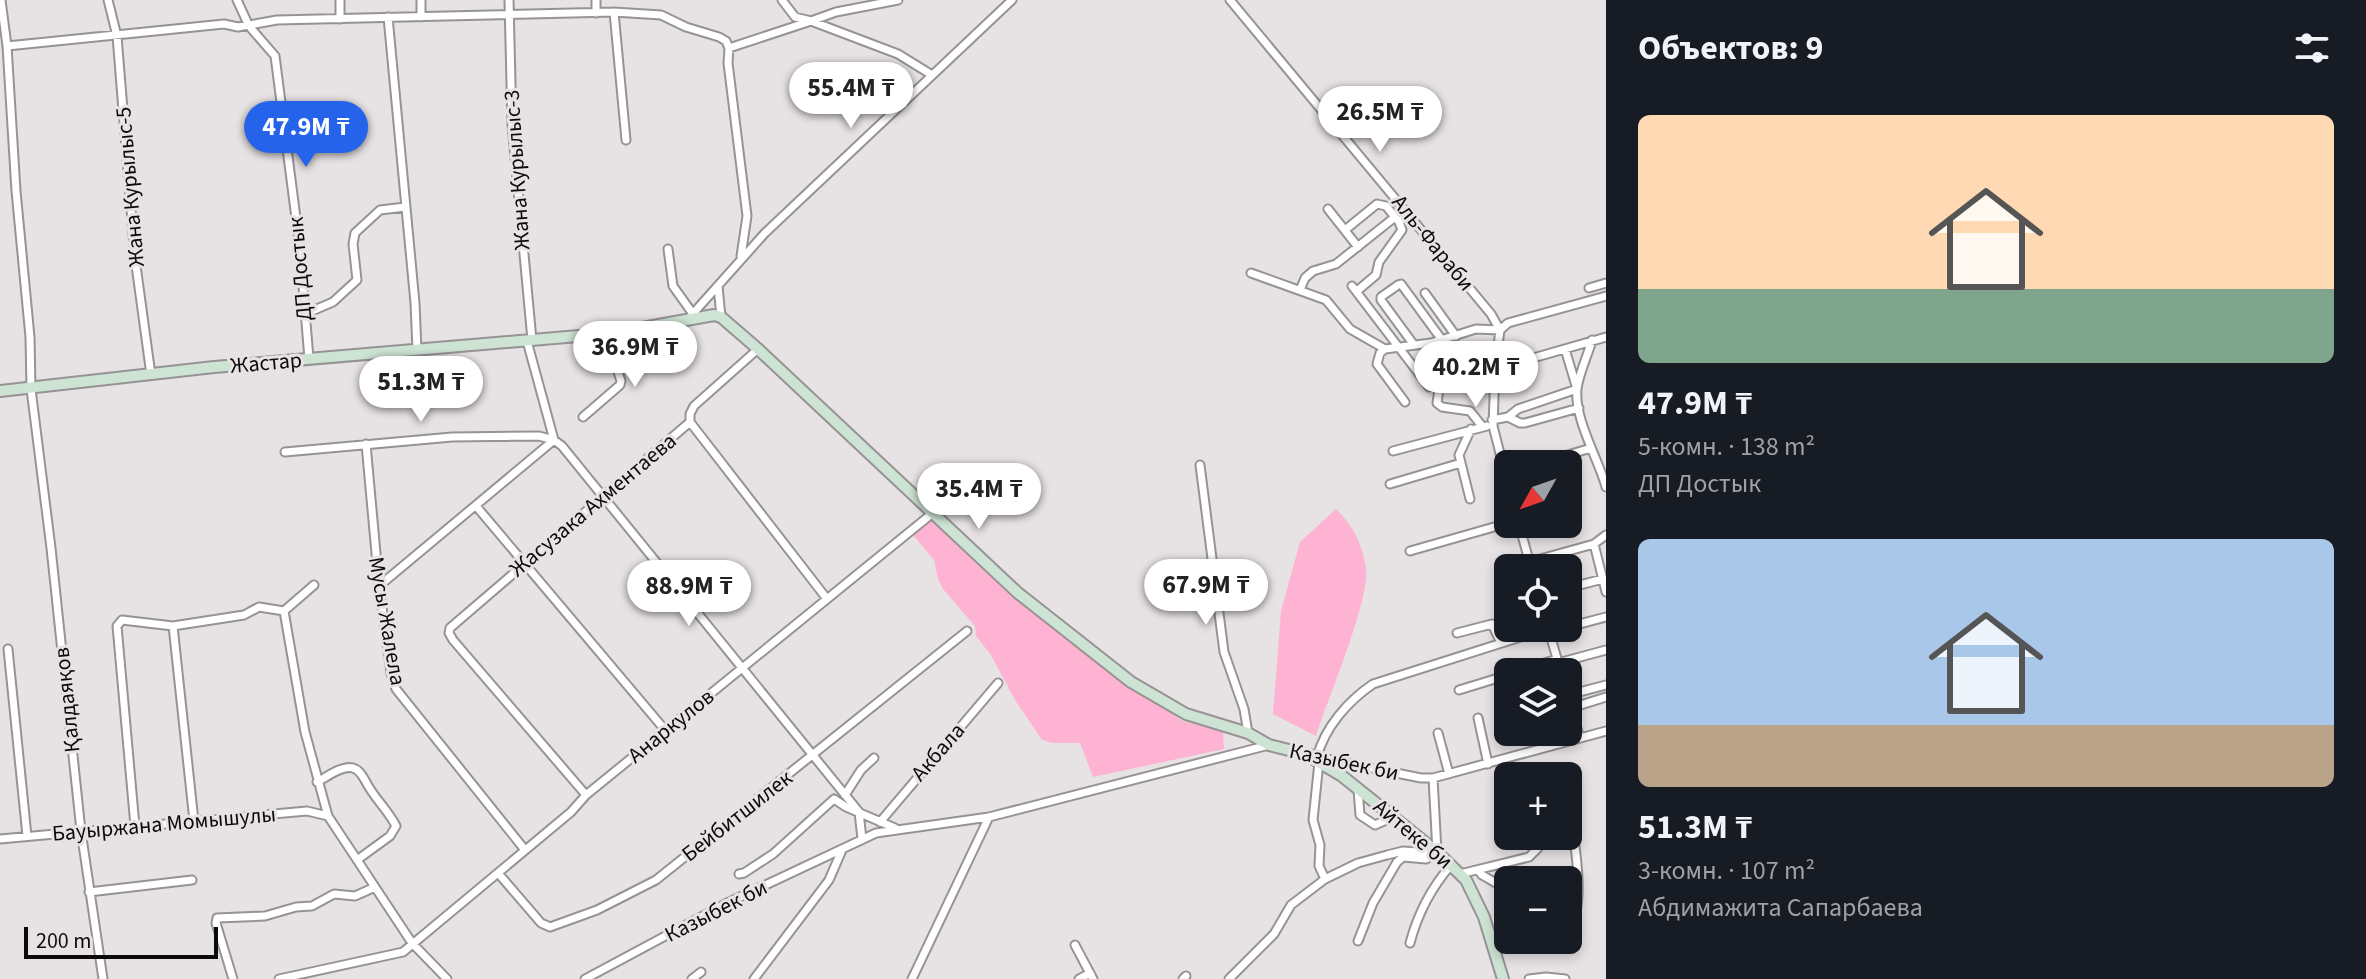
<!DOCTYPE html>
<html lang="ru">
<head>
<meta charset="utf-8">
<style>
	:root { --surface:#171b24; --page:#20242c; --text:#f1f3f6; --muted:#9ea1a6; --accent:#2563eb }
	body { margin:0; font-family:"Source Sans 3",sans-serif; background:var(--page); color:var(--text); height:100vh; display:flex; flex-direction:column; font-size:30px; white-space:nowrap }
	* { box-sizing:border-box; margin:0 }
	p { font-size:26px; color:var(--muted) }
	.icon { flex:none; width:44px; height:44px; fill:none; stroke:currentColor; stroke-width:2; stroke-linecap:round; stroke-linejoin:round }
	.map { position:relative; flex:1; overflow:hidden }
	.sheet { display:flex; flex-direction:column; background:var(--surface); width:760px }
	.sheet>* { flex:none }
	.needle { width:52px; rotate:230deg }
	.buttons { position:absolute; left:1494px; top:450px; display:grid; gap:16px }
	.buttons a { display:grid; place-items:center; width:88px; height:88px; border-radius:12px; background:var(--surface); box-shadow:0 4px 12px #0003; font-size:40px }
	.scale { position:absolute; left:24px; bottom:20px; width:194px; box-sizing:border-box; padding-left:8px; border:4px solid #0c0b0b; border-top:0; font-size:22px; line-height:28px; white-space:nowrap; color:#0c0b0b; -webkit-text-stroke:6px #e7e2e3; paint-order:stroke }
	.price { position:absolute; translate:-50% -68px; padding:0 18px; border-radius:28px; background:#fff; color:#222; font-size:26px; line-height:52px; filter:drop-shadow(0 2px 4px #0008) }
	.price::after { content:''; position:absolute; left:50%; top:48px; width:24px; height:18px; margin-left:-12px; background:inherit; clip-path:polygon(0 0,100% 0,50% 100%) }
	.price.on { background:var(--accent); color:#fff }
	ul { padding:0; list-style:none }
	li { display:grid; align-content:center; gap:16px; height:424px; padding:0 32px }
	li span { display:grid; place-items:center; height:248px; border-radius:12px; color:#555 }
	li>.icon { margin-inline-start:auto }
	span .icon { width:144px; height:144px; fill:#fffc; stroke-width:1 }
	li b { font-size:34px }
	h2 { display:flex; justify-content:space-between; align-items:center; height:96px; padding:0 32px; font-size:34px }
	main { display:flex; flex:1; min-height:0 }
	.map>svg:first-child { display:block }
</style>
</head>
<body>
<main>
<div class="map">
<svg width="1606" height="979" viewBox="0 0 1606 979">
	<rect width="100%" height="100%" fill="#e7e2e3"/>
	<path fill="#feb3d2" d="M1336 509C1353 525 1363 545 1366 569 1370 600 1327 701 1316 736L1273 714 1281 611 1300 542Z
		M930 519 1053 629 1182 721 1223 732 1224 749 1093 777 1080 743H1052L1042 740 1015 700 991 655 976 636 975 626 943 589 938 579 934 560 913 535Z"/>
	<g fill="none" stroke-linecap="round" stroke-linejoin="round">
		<defs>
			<path id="street" d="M1 0 7 46 16 191 30 337 31 389 51 548 81 831 103 979
				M108 0 117 36 135 258 151 375
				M237 0 249 26 275 56 300 249 309 359
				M340 0V19
				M421 0V17
				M509 0 512 125 532 340
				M596 0V13
				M782 0 795 17 811 21 836 12 898 0
				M1230 0 1491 314 1500 330 1495 369 1493 426 1508 485
				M614 12 626 140
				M388 17 415 303 417 350
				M7 46 224 24 238 27 277 20 614 12 661 15 686 27 719 37 726 41 729 48
				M729 48 811 21 898 54 932 75
				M729 48 728 63 747 216 741 256
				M1328 209 1358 247
				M1345 230 1377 204 1386 206 1395 217
				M668 249 673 286 693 314
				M1251 273 1326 300 1350 329 1385 349
				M718 286 721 317
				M1352 286 1429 387
				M1589 288 1606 283
				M1300 290 1305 278 1313 271 1336 264 1395 217 1399 222 1409 214
				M1357 291 1376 275 1379 262 1402 230 1399 222
				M1425 293 1456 336
				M305 314 333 302 357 280 353 244 355 233 380 210 405 207
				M689 318 765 233 1012 0
				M1500 330 1508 323 1606 296
				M1446 339 1437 403 1442 407 1470 411 1482 426
				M1592 340C1588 355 1579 373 1577 389 1574 419 1598 458 1606 487
				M527 341 554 440
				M1414 345 1381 300V297L1398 285 1401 284 1442 340
				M1495 369 1606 337
				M1405 402 1377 364 1380 353 1385 349 1431 343 1476 329 1500 330
				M583 417 620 385 621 381 615 363 614 333
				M1508 417 1520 423H1525L1579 408
				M1492 420 1508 417 1518 409 1577 389 1565 349
				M690 422 827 599
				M366 444 379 586 391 673 396 689 525 850
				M1393 451 1487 426
				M285 452 452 437 539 436 554 440 562 446 859 812
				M1538 464 1591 448
				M1200 465 1224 652 1244 709 1248 733
				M1390 484 1461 463
				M1470 499 1459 455 1471 429
				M476 506 665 730
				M1519 524 1531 568
				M1594 544 1606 592
				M1410 551 1508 523
				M1529 562 1594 544 1606 535
				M379 586 554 440
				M1568 588 1603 579
				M284 611 305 732 328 816 412 943 447 979
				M284 611 314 585
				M173 626 194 821
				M1568 627 1606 617
				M1548 628 1561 672
				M1549 628 1373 684C1348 701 1325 727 1317 757L1421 778H1433L1606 731
				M1457 633 1492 624 1501 643
				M8 649 27 836
				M1558 663 1606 650
				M1516 672 1557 659
				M1499 677 1508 704
				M1459 690 1508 675
				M1568 695 1606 685
				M1568 698 1580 738
				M1571 708 1606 697
				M1478 718 1488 764
				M1438 733 1449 774
				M1319 762 1313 820 1320 845 1319 866 1325 879
				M317 782C327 777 342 765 353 768 360 770 363 777 366 782 374 798 388 810 396 826L390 836 357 860
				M1358 789 1360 815 1375 825 1393 817
				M586 795 453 640 449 633 450 628 690 422V414L694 406 758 349
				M845 795 861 770 874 758
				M859 812 862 839
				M880 822 998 683
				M135 826 117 626 122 620 173 626 244 615 259 607 284 611
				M0 839 307 811 328 816
				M1478 870 1482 875 1508 890
				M498 873 541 923 550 927 597 910 656 880 967 631
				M739 874 744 873 773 854 834 799 846 807 895 828
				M1460 874 1529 857 1538 848V836
				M89 892 192 880
				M1568 927C1588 913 1573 833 1570 810
				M1358 941 1373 903 1397 862 1403 857 1426 859 1437 852 1433 778
				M1410 943C1418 913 1431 888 1451 865
				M1075 945 1093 979
				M233 979 216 923 217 918 265 916 296 907 312 906 334 894 355 896 375 887
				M279 979 403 952 571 812 586 795 934 512
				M585 979 725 904 876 833 989 817 1269 745
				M692 979 701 972
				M754 979 829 880 842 850
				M912 979 989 817
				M1079 979 1090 973
				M1183 979 1186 976
				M1229 979 1274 934 1291 905 1325 879 1358 863 1387 855 1403 851 1435 853
				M1529 979 1546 977 1565 979"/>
			<path id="secondary" d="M0 391 214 367 614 333 714 315 721 317 758 349 1018 593 1131 682 1186 714 1248 733 1269 745 1317 757
				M1310 757 1342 776 1437 852 1466 880 1484 917 1503 979"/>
		</defs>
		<use href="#street" stroke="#979394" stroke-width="11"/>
		<use href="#secondary" stroke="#979394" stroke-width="14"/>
		<use href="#street" stroke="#fff" stroke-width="7"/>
		<use href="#secondary" stroke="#cde3d4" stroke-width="10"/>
	</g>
	<g text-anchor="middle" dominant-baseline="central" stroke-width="6" stroke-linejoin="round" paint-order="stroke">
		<g font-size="22" fill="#0c0b0b" stroke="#e7e2e3">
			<text transform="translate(517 170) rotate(-94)">Жана Курылыс-3</text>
			<text transform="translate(130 187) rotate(-95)">Жана Курылыс-5</text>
			<text transform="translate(1433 243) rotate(51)">Аль-Фараби</text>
			<text transform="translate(300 269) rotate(-95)">ДП Достык</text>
			<text transform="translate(266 363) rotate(-5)">Жастар</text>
			<text transform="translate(593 505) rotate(-40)">Жасузака Ахментаева</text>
			<text transform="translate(387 621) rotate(80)">Мусы Жалела</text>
			<text transform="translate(67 700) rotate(-96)">Қалдаяқов</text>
			<text transform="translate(671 726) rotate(-39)">Анаркулов</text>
			<text transform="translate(938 752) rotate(-49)">Акбала</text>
			<text transform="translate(1344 762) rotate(12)">Казыбек би</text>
			<text transform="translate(737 816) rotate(-38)">Бейбитшилек</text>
			<text transform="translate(164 824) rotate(-5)">Бауыржана Момышулы</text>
			<text transform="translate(1413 834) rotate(40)">Айтеке би</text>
			<text transform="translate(716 911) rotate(-27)">Казыбек би</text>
		</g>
	</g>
</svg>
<div class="buttons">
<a><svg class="needle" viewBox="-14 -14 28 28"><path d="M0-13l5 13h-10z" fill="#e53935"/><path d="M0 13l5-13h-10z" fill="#9ea1a6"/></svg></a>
<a><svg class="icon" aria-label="locate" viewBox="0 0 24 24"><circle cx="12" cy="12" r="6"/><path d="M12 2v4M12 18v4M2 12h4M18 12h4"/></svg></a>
<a><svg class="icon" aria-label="layers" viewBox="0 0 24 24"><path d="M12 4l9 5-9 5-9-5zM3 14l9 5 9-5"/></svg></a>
<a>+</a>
<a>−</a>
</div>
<div class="scale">200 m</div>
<b class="price" style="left:851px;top:130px">55.4M ₸</b>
<b class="price" style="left:1380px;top:154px">26.5M ₸</b>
<b class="price on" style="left:306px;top:169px">47.9M ₸</b>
<b class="price" style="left:635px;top:389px">36.9M ₸</b>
<b class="price" style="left:1476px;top:409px">40.2M ₸</b>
<b class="price" style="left:421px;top:424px">51.3M ₸</b>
<b class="price" style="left:979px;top:531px">35.4M ₸</b>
<b class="price" style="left:1206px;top:627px">67.9M ₸</b>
<b class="price" style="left:689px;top:628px">88.9M ₸</b>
</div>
<section class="sheet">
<h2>Объектов: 9<svg class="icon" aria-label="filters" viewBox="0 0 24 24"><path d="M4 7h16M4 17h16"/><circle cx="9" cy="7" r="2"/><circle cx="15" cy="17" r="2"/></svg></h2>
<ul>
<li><span style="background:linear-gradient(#ffd9b3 70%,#7fa58c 0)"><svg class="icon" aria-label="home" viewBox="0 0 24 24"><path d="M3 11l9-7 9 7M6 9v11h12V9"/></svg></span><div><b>47.9M ₸</b><p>5-комн. · 138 m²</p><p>ДП Достык</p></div></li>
<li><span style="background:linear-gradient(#a9c7e8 75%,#b9a48a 0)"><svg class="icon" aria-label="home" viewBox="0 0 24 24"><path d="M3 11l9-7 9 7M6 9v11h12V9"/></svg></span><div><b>51.3M ₸</b><p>3-комн. · 107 m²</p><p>Абдимажита Сапарбаева</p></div></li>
</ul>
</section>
</main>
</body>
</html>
